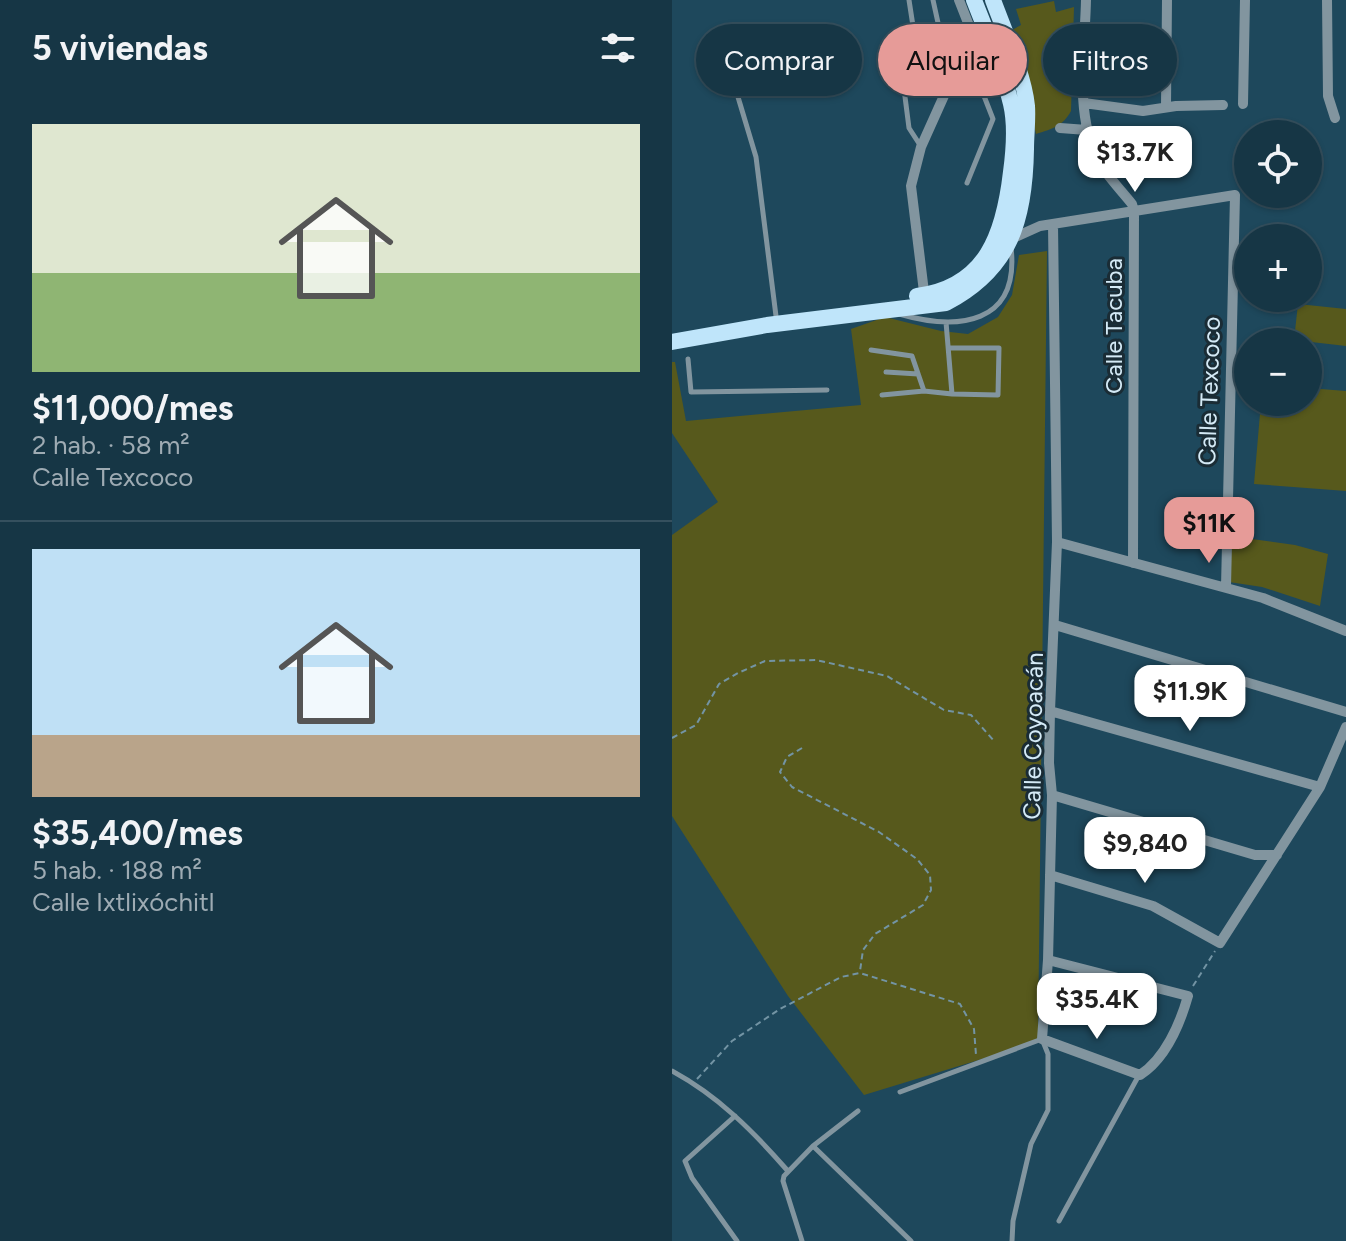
<!DOCTYPE html>
<html lang="es">
<head>
<meta charset="utf-8">
<style>
	:root { --surface:#163645; --page:#234150; --text:#f1f3f6; --muted:#9eabb3; --line:#35505e; --accent:#e69b98 }
	body { margin:0; font-family:Figtree,sans-serif; background:var(--page); color:var(--text); height:100vh; display:flex; flex-direction:column; font-size:30px; white-space:nowrap }
	* { box-sizing:border-box; margin:0 }
	p { font-size:26px; color:var(--muted) }
	.icon { flex:none; width:44px; height:44px; fill:none; stroke:currentColor; stroke-width:2; stroke-linecap:round; stroke-linejoin:round }
	.map { position:relative; flex:1; overflow:hidden }
	.panel { display:flex; flex-direction:column; background:var(--surface); width:672px }
	.panel>* { flex:none }
	.guide { position:absolute; left:24px; top:24px; width:530px; height:72px; display:flex; gap:16px }
	.fabs { position:absolute; left:562px; top:120px; display:grid; gap:16px }
	.fabs a { display:grid; place-items:center; width:88px; height:88px; border-radius:50%; background:var(--surface); box-shadow:0 2px 6px #0004,0 0 0 2px var(--line); font-size:40px }
	.price { position:absolute; translate:-50% -68px; padding:0 18px; border-radius:16px; background:#fff; color:#222; font-size:26px; line-height:52px; filter:drop-shadow(0 2px 4px #0008) }
	.price::after { content:''; position:absolute; left:50%; top:48px; width:24px; height:18px; margin-left:-12px; background:inherit; clip-path:polygon(0 0,100% 0,50% 100%) }
	.price.on { background:var(--accent); color:#111 }
	ul { padding:0; list-style:none }
	li { display:grid; align-content:center; gap:16px; height:424px; padding:0 32px }
	li+li { border-top:2px solid var(--line) }
	li span { display:grid; place-items:center; height:248px; border-radius:0px; color:#555 }
	li>.icon { margin-inline-start:auto }
	span .icon { width:144px; height:144px; fill:#fffc; stroke-width:1 }
	li b { font-size:34px }
	h2 { display:flex; justify-content:space-between; align-items:center; height:96px; padding:0 32px; font-size:34px }
	.chip { padding:0 28px; border-radius:36px; background:var(--surface); box-shadow:0 2px 6px #0004,0 0 0 2px var(--line); font-size:28px; line-height:72px }
	.chip.on { background:var(--accent); color:#111 }
	main { display:flex; flex:1; min-height:0 }
	.map>svg:first-child { display:block }
</style>
</head>
<body>
<main>
<section class="panel">
<h2>5 viviendas<svg class="icon" aria-label="filters" viewBox="0 0 24 24"><path d="M4 7h16M4 17h16"/><circle cx="9" cy="7" r="2"/><circle cx="15" cy="17" r="2"/></svg></h2>
<ul>
<li><span style="background:linear-gradient(#dfe7d0 60%,#8fb573 0)"><svg class="icon" aria-label="home" viewBox="0 0 24 24"><path d="M3 11l9-7 9 7M6 9v11h12V9"/></svg></span><div><b>$11,000/mes</b><p>2 hab. · 58 m²</p><p>Calle Texcoco</p></div></li>
<li><span style="background:linear-gradient(#bfe0f5 75%,#b9a48a 0)"><svg class="icon" aria-label="home" viewBox="0 0 24 24"><path d="M3 11l9-7 9 7M6 9v11h12V9"/></svg></span><div><b>$35,400/mes</b><p>5 hab. · 188 m²</p><p>Calle Ixtlixóchitl</p></div></li>
</ul>
</section>
<div class="map">
<svg width="674" height="1241" viewBox="0 0 674 1241">
	<rect width="100%" height="100%" fill="#1e485c"/>
	<path fill="#57591c" d="M382 1 384 12 402 7 399 111C391 126 380 129 364 134L340 30 349 25 344 9Z
		M375 251 366 1042 192 1095 116 996 0 816V535L46 502 0 433V362H3L14 421 189 405 179 329 213 317 269 331 296 334 326 317 340 295 347 255Z
		M626 304 674 309V346L622 340Z
		M636 388 674 391V491L582 484 589 402H636Z
		M558 536 623 545 656 554 648 606 590 587 557 582Z"/>
	<g fill="none" stroke-linecap="round" stroke-linejoin="round">
		<path stroke="#7394a4" stroke-width="2" stroke-dasharray="6 4" stroke-linecap="butt" d="M0 738 24 725 47 684 66 673 93 661 144 660 215 676 272 710 299 715 323 742
			M130 748 115 757 108 772 120 787 207 832 245 859 258 875 259 890 251 905 203 934 191 950 188 971
			M521 986 543 951
			M25 1079 60 1041 108 1009 169 977 188 973 288 1004 302 1029 304 1055"/>
		<path stroke="#82959f" stroke-width="5" d="M237 0 243 39 226 42 237 128 248 145
			M243 39 245 48 270 41 261 0
			M294 50 321 119 295 183
			M57 67 84 157 104 316
			M227 314C286 331 348 325 339 247
			M277 348H327L326 395 280 394
			M199 350 240 356 252 391
			M16 359 19 392 155 390
			M214 372 246 374
			M210 395 252 391 280 394 274 322
			M0 1071C46 1096 81 1131 115 1170
			M228 1092 370 1039 376 1054V1110L359 1144 341 1221 340 1241
			M63 1116 13 1161 20 1178 65 1241
			M141 1146 239 1241
			M387 1221 467 1075
			M130 1241 111 1181 112 1176 141 1146 186 1111"/>
		<path stroke="#82959f" stroke-width="10" d="M414 0C413 51 402 113 426 160 434 175 449 190 460 204L462 211 461 563
			M655 0 656 96 663 118
			M412 103 471 111 504 106 551 105
			M571 104 573 0
			M494 106 495 0
			M388 128 415 130
			M339 239 368 226 563 195 554 587
			M253 300 239 186 249 147 293 49 298 28 287 0
			M385 542 591 598 674 631
			M383 625 674 712
			M378 711 648 787
			M380 795 583 855H605
			M378 875 481 906 548 943 648 787 674 727
			M376 960 516 996C508 1024 493 1059 468 1075L370 1039 376 960 380 795 377 763 378 711 385 542 381 224"/>
		<path stroke="#bfe5fa" stroke-width="16" d="M245 296C315 287 332 233 339 172 342 150 344 125 339 104 331 69 315 34 302 0
			M0 342 95 325 274 303C339 269 353 219 354 149 354 135 356 120 355 106 352 75 332 30 321 0"/>
	</g>
	<g text-anchor="middle" dominant-baseline="central" stroke-width="6" stroke-linejoin="round" paint-order="stroke">
		<g font-size="24" fill="#d4eaf6" stroke="#1a2c35">
			<text transform="translate(441 326) rotate(-90)">Calle Tacuba</text>
			<text transform="translate(537 391) rotate(-88)">Calle Texcoco</text>
			<text transform="translate(361 736) rotate(-89)">Calle Coyoacán</text>
		</g>
	</g>
</svg>
<div class="fabs">
<a><svg class="icon" aria-label="locate" viewBox="0 0 24 24"><circle cx="12" cy="12" r="6"/><path d="M12 2v4M12 18v4M2 12h4M18 12h4"/></svg></a>
<a>+</a>
<a>−</a>
</div>
<b class="price" style="left:463px;top:194px">$13.7K</b>
<b class="price on" style="left:537px;top:565px">$11K</b>
<b class="price" style="left:518px;top:733px">$11.9K</b>
<b class="price" style="left:473px;top:885px">$9,840</b>
<b class="price" style="left:425px;top:1041px">$35.4K</b>
<div class="guide">
<a class="chip">Comprar</a>
<a class="chip on">Alquilar</a>
<a class="chip">Filtros</a>
</div>
</div>
</main>
</body>
</html>
